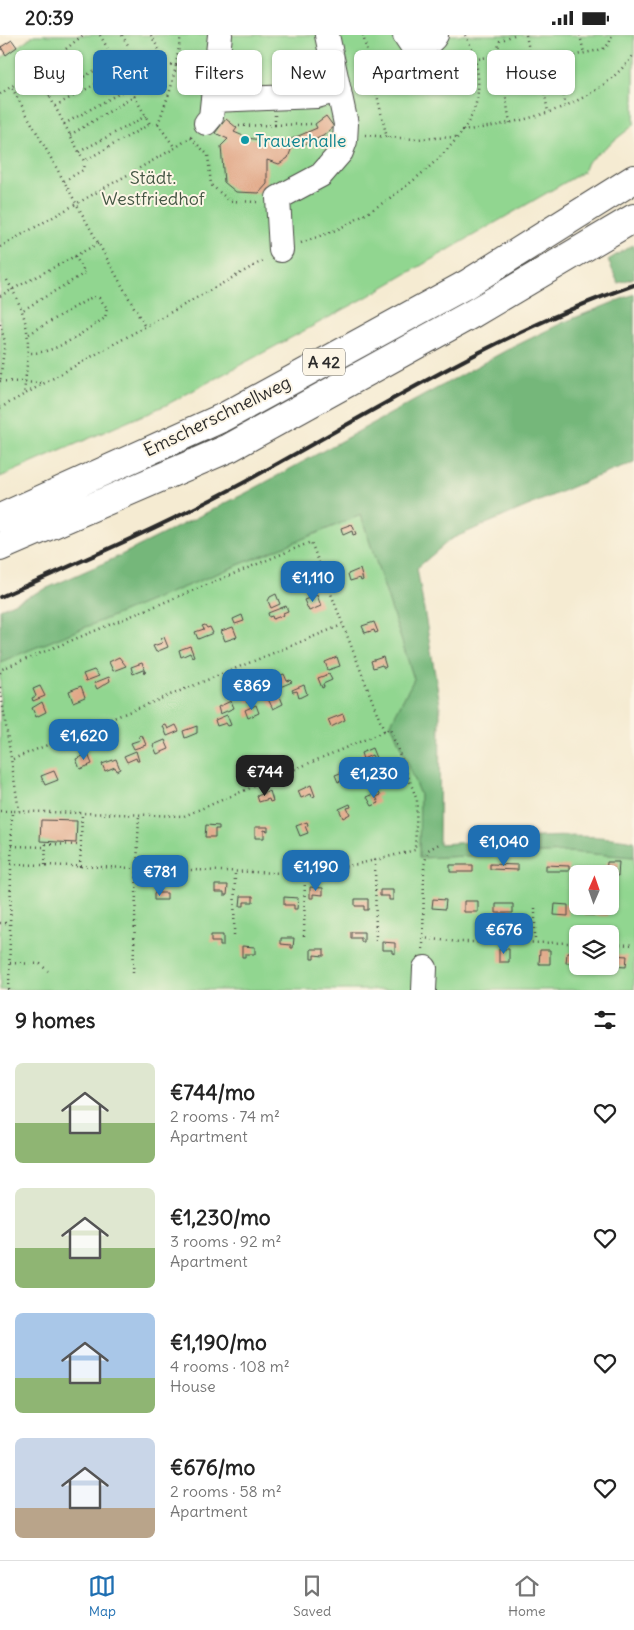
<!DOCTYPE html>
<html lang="en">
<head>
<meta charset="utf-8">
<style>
	:root { --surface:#fff; --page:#f6f6f6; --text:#222; --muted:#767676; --line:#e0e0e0; --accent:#1f6fb2 }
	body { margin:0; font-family:Delius,sans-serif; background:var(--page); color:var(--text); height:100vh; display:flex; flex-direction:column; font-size:19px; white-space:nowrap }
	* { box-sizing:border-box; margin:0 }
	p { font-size:16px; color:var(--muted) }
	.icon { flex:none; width:28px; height:28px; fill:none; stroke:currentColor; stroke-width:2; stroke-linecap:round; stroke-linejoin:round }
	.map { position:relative; height:955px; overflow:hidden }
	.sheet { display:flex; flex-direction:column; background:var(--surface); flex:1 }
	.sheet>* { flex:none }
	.banner { position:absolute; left:15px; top:15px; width:605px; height:45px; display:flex; gap:10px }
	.needle { width:32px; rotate:2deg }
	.controls { position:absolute; left:569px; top:830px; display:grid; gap:10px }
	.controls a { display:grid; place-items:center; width:50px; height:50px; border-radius:8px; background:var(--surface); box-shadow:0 1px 4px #0004; font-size:25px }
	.price { position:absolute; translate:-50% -42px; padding:0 11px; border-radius:10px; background:var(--accent); color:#fff; font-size:16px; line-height:32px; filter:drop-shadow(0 1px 2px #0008) }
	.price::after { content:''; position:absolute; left:50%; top:30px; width:15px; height:11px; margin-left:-8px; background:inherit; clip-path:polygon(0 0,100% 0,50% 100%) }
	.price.on { background:#222; color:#fff }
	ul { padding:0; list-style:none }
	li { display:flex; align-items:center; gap:15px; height:125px; padding:0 15px }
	li span { display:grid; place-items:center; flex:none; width:140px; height:100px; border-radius:8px; color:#555 }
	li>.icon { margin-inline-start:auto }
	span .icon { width:60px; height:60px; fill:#fffc; stroke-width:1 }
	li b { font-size:21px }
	h2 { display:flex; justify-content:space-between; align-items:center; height:60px; padding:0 15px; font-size:21px }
	.pill { padding:0 18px; border-radius:8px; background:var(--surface); box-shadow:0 1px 4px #0004; font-size:18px; line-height:45px }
	.pill.on { background:var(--accent); color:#fff }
	.status { display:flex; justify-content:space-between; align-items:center; height:35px; padding:0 25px; background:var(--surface); direction:ltr }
	.status svg { height:14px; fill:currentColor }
	.dock { display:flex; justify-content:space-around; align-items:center; height:70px; border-top:1px solid var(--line); background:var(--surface); font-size:14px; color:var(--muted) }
	.dock a { display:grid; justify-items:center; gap:2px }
	.dock .on { color:var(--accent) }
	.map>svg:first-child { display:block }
</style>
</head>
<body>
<div class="status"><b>20:39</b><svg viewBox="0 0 49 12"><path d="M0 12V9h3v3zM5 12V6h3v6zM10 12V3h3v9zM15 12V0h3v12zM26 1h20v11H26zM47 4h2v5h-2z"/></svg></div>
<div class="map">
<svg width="634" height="955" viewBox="0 0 634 955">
	<rect width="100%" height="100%" fill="#fcf5e5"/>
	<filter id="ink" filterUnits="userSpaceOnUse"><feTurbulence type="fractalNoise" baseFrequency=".02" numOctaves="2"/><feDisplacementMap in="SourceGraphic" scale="10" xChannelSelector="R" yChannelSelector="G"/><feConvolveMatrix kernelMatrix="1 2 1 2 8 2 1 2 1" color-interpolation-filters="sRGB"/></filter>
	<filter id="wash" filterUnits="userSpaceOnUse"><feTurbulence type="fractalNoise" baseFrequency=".0096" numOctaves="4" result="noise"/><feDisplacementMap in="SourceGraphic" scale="20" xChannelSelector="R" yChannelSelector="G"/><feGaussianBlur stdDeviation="1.12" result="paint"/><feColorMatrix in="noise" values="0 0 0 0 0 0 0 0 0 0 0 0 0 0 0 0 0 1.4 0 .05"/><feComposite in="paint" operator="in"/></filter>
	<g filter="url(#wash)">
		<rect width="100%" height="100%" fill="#f5ebd2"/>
		<path fill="#91d690" stroke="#5e805e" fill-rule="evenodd" d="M34 0H634V90L587 127 583 137 365 263 166 370 0 442V24Z
			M361 480 414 644 391 688 420 760 419 823 569 817 634 822V955H0V627ZM578 839H610V871H578ZM578 899H610V931H578Z"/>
		<path fill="#74b77a" stroke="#507152" d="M634 209V243L618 248 608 225Z
			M634 259V428L593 443 451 504 417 533 440 669 439 809C504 806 569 795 634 806V822L569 817 419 823 420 760 391 688 414 644 361 480 0 627V574L115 523 246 458 505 316 562 288Z"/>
		<g id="blocks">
			<path fill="#e1a787" d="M12 5 17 12 6 20 1 12Z
				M326 81 334 92 323 101 305 109 292 112 288 123 279 129 267 125V149L259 158 236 157 224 147 221 111 228 104 215 98 226 84 237 93 234 97 248 103 266 106 289 105 317 93 315 89Z
				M352 489 356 499 353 500 352 496 343 500 341 493Z
				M360 534 363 545 361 546 360 543 350 546 348 539Z
				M315 545 318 551 307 556 302 547 305 546 306 549Z
				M276 559 280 569 271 573 268 566 270 562Z
				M317 560 321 571 309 576 304 565Z
				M286 571 288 576 283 578 284 580 273 584 272 581 269 582 268 578Z
				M242 580 244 586 235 589 233 584Z
				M374 587 378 597 375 598 374 595 365 598 362 591Z
				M205 590 207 593 210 592 213 598 198 604 195 597 204 594 202 591Z
				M233 592 237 602 225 606 221 596Z
				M164 602 168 612 156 617 153 611 162 608 161 604Z
				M190 611 194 621 192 622 190 618 181 622 179 615Z
				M119 622 126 631 113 636 109 627Z
				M337 622 340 631 328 635 325 627Z
				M383 622 386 632 384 633 382 630 373 633 371 626Z
				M142 628 146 637 144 638 143 635 133 639 131 632Z
				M94 635 99 641 86 646 83 639Z
				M284 639 287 646 290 645 292 647 280 652 276 642Z
				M329 639 332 645 323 649 324 652 322 653 318 643Z
				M109 642 110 646 97 654 94 648Z
				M304 650 307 659 299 663 297 656 293 657 292 655Z
				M40 651 45 661 33 666 32 663 36 661 33 654Z
				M81 651 85 662 73 667 69 656Z
				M253 656 258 664 247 668 246 659Z
				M279 659 283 669 273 674 268 664Z
				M231 666 234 673 220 679 218 672Z
				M42 667 46 677 36 682 32 673Z
				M256 670 259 678 248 683 245 675Z
				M343 679 345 685 331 692 328 685Z
				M227 680 231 690 228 691 226 688 217 691 215 685Z
				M166 690 168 694 176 690 179 696 167 701 163 691Z
				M197 691V698L185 703 183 696Z
				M142 700 146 710 134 714 131 708 140 705 139 701Z
				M165 705 169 714 157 719 153 710Z
				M372 713 376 723 374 724 372 720 363 724 361 718Z
				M136 716 139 726H137L136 723 127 727 124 721Z
				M88 719 92 729 80 734 76 724Z
				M116 724 120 734 116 736 115 732 105 736 102 729Z
				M348 735 352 745 349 747 347 743 338 747 335 740Z
				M54 736 58 745 45 750 41 741Z
				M311 750 315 761 312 762 311 759 301 763 298 756Z
				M270 756 273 766 270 767 269 764 259 767 257 761Z
				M379 757 381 760 376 762 379 768 372 771 367 762Z
				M350 769 351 772 347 773 350 779 343 783 339 774Z
				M41 785 77 786 76 808 40 806Z
				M307 787 308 790 305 791 308 798 300 801 296 791Z
				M206 790 219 791V794H215V802H205Z
				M255 792H268V796L264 795V803H255Z
				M607 827H619L618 841 606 839Z
				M490 829 518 830V835L490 834Z
				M450 830H473V837H450Z
				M546 830 569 831V836H546Z
				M215 850H228L227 860H224V857H215Z
				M310 852 323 853V860L313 859V863H310Z
				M380 855H393V865H389V861H380Z
				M154 858H167V865H154Z
				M241 861H253V867H244V871H240Z
				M284 862 298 863 297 874H294V870H284Z
				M355 864H368V875H364V871H355Z
				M433 864 446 865 445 874 432 873Z
				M464 866H478V877H464Z
				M496 869H513V878H496Z
				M555 869 568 870V881L554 880Z
				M585 874 608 875V881L585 880Z
				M351 897H364V907H361V903H351Z
				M211 900H223V911H220V907H211Z
				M281 903H294L293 913H291V910L281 909Z
				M382 907 395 908V919L392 918V915H382Z
				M242 911 255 912V919H245V922H242Z
				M311 914H324V921L314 920V924H311Z
				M499 914H509V927H499Z
				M540 915H550V929H539Z
				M567 918H578V928H566Z
				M613 920 627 921 626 932 612 931Z"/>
		</g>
	</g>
	<g filter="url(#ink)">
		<use href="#blocks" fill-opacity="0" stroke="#494844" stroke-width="1"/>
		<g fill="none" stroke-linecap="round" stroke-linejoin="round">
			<defs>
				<path id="minor" d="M405 0 411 9C421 10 431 10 436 0
					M213 65 317 61 339 55
					M206 88 211 82 220 0
					M281 215 278 163 321 140 341 117 345 106 346 89 327 0
					M424 955 425 933"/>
				<path id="highway" d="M0 483 224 382 467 249 634 144
					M0 512 229 413 472 279 634 183"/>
			</defs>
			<use href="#minor" stroke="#494844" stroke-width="26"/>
			<use href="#highway" stroke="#494844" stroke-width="30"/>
			<path stroke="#494844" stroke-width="2.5" stroke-dasharray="1 4" stroke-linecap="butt" d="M100 0 150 89H158L175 113
				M122 0 128 10
				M363 0 387 103
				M514 0 500 6 496 20C501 29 505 33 515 34L603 14 609 9 612 0
				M526 0 532 30
				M580 0 584 18
				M559 26 565 70
				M500 28 510 88
				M166 29 176 30 181 0
				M539 29 548 77
				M128 31 131 21
				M36 36 84 126 150 89
				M357 51 496 20
				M12 53 145 292
				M0 59 55 23 83 0
				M49 61 114 25
				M55 71 144 23 137 19
				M64 89 163 34 165 26 151 0
				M158 89 171 53 176 30
				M275 90 312 89
				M239 91 275 90V80
				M462 96C524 87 595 73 634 19
				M70 100 135 61
				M365 100 413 104 457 102
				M191 103 208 120 211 150 230 166 259 167
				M79 117 146 81
				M64 146 83 135 84 127
				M301 208C314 203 327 199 340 193 380 174 457 119 473 77 483 54 478 21 465 0
				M0 212 175 113 194 100
				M75 221 99 208
				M7 245C34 292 29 308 24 359
				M0 261 75 221 85 238 23 275
				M0 289 5 307 0 346
				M29 299 92 262 99 263 107 273 105 283C82 297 57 319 29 318
				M0 346 43 348
				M0 373 264 225
				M0 638 2 634 311 507 384 696
				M0 652 19 776
				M13 724 342 590
				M0 776H12L9 955
				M46 809 81 810
				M12 811 46 812
				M375 825 376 906
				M11 829 283 838C328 838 372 826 415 815L417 765 390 694 184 781 12 776
				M45 830 46 807
				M80 832 82 778
				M535 873V907
				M0 888H9
				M234 900 235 837
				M304 901 305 838
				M422 903 460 907 578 908
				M610 909 634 910
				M423 914 424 831 428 815 439 809
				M10 928 40 929 48 936
				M133 938 139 780"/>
			<use href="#minor" stroke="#fff" stroke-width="24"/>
			<use href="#highway" stroke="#fff" stroke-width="28"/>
			<path stroke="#2b2b2b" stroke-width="4" d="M0 562C82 526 165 490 243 448 371 378 496 298 634 250"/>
		</g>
	</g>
	<circle fill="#0f9aa8" stroke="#fcf5e5" stroke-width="2" cx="245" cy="105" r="5"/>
	<g text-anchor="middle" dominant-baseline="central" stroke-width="4" stroke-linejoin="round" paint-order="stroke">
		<rect fill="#fcf5e5" stroke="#6a6863" stroke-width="1" x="303" y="313.5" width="42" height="27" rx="4"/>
		<g font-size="16" font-weight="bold" fill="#2b2b2b">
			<text x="324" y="327">A 42</text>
		</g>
		<g font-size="18" fill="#0d838f" stroke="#fcf5e5" text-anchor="start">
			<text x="255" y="105">Trauerhalle</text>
		</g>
		<g font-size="18" fill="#445644" stroke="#fcf5e5">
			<text x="153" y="142">Städt.<tspan x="153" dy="21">Westfriedhof</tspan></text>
		</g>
		<g font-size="18" fill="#2b2b2b" stroke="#fcf5e5">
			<text transform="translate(217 381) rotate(-26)">Emscherschnellweg</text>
		</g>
	</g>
</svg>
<div class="controls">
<a><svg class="needle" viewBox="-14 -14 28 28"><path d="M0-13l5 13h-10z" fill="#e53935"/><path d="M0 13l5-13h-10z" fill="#767676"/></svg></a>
<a><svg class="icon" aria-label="layers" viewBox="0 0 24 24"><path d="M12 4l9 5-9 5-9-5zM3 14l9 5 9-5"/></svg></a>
</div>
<b class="price" style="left:313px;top:568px">€1,110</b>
<b class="price" style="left:252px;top:676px">€869</b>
<b class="price" style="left:84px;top:726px">€1,620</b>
<b class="price on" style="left:265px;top:762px">€744</b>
<b class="price" style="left:374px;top:764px">€1,230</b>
<b class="price" style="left:504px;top:832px">€1,040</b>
<b class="price" style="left:316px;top:857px">€1,190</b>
<b class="price" style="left:160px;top:862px">€781</b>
<b class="price" style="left:504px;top:920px">€676</b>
<div class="banner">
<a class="pill">Buy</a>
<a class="pill on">Rent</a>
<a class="pill">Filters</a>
<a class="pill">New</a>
<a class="pill">Apartment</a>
<a class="pill">House</a>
</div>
</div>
<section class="sheet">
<h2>9 homes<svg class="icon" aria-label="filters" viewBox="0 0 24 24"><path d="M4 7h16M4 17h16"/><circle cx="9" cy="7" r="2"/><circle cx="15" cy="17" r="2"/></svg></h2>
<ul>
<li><span style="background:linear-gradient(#dfe7d0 60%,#8fb573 0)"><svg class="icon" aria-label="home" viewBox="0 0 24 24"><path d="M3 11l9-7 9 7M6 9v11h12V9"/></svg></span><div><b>€744/mo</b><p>2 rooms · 74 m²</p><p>Apartment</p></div><svg class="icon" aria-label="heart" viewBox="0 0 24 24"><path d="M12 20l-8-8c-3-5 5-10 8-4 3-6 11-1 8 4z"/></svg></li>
<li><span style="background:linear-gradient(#dfe7d0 60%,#8fb573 0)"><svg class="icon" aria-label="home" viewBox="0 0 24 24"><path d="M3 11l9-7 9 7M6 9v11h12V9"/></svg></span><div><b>€1,230/mo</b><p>3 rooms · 92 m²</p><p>Apartment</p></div><svg class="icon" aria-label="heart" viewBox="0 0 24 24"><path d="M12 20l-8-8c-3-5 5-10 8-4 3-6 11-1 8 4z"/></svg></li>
<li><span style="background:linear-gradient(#a9c7e8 65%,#8fb573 0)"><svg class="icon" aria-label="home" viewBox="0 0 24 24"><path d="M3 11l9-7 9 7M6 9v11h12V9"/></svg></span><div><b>€1,190/mo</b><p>4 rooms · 108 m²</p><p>House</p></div><svg class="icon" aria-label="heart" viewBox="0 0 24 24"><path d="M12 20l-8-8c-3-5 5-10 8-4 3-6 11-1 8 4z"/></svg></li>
<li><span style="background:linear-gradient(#c9d6e8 70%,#b9a48a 0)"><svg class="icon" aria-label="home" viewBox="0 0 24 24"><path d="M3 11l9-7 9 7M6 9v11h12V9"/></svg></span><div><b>€676/mo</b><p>2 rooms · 58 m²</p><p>Apartment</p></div><svg class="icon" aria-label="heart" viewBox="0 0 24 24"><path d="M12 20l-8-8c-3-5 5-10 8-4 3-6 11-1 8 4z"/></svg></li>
</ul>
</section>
<nav class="dock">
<a class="on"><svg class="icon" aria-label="map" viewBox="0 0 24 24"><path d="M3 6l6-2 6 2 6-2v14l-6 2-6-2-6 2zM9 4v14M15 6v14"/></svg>Map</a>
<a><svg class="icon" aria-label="saved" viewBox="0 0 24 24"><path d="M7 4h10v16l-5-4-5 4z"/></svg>Saved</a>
<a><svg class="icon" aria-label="home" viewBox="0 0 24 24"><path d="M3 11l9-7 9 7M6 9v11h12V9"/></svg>Home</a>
</nav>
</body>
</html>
